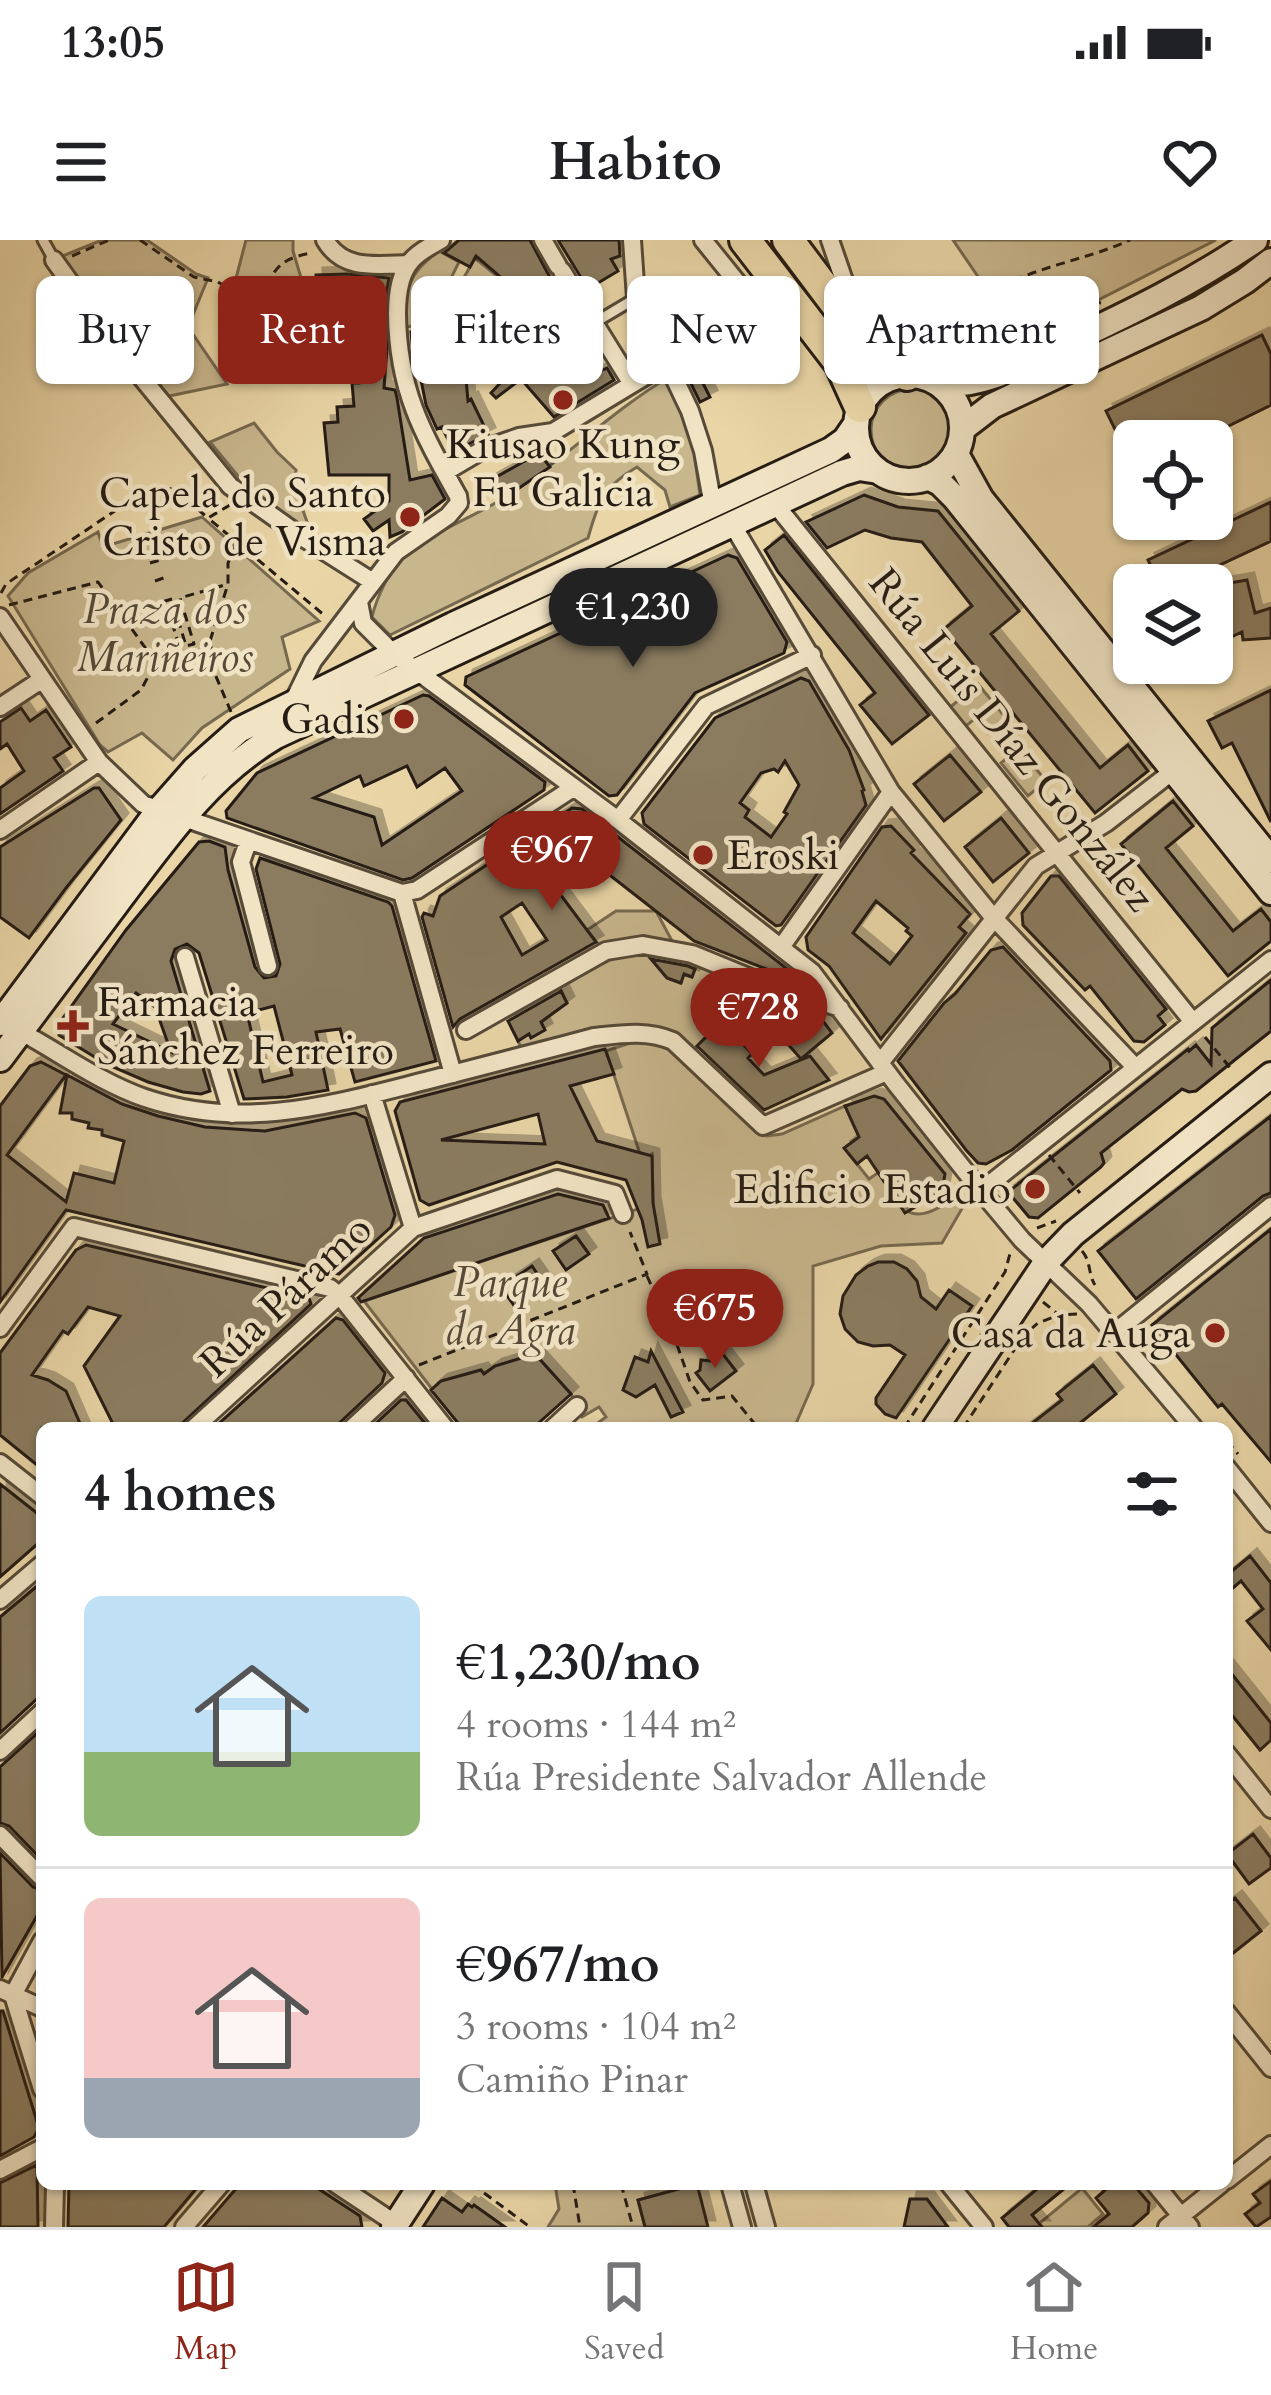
<!DOCTYPE html>
<html lang="en">
<head>
<meta charset="utf-8">
<style>
	:root { --surface:#fff; --page:#f6f6f6; --text:#202124; --muted:#757577; --line:#e0e0e0; --accent:#8f2418 }
	body { margin:0; font-family:Cardo,serif; background:var(--page); color:var(--text); height:100vh; display:flex; flex-direction:column; font-size:45px; white-space:nowrap }
	* { box-sizing:border-box; margin:0 }
	p { font-size:39px; color:var(--muted) }
	.icon { flex:none; width:66px; height:66px; fill:none; stroke:currentColor; stroke-width:2; stroke-linecap:round; stroke-linejoin:round }
	.map { position:relative; flex:1; overflow:hidden }
	.sheet { position:absolute; left:36px; top:1182px; width:1197px; height:768px; display:flex; flex-direction:column; background:var(--surface); border-radius:18px; box-shadow:0 3px 9px #0004 }
	.sheet>* { flex:none }
	.banner { position:absolute; left:36px; top:36px; width:1200px; height:108px; display:flex; gap:24px }
	.controls { position:absolute; left:1113px; top:180px; display:grid; gap:24px }
	.controls a { display:grid; place-items:center; width:120px; height:120px; border-radius:18px; background:var(--surface); box-shadow:0 3px 9px #0004; font-size:60px }
	.price { position:absolute; translate:-50% -102px; padding:0 27px; border-radius:42px; background:var(--accent); color:#fff; font-size:39px; line-height:78px; filter:drop-shadow(0 3px 6px #0008) }
	.price::after { content:''; position:absolute; left:50%; top:72px; width:36px; height:27px; margin-left:-18px; background:inherit; clip-path:polygon(0 0,100% 0,50% 100%) }
	.price.on { background:#222; color:#fff }
	ul { padding:0; list-style:none }
	li { display:flex; align-items:center; gap:36px; height:300px; padding:0 48px }
	li+li { border-top:3px solid var(--line) }
	li span { display:grid; place-items:center; flex:none; width:336px; height:240px; border-radius:18px; color:#555 }
	li>.icon { margin-inline-start:auto }
	span .icon { width:144px; height:144px; fill:#fffc; stroke-width:1 }
	li b { font-size:51px }
	h2 { display:flex; justify-content:space-between; align-items:center; height:144px; padding:0 48px; font-size:51px }
	.chip { padding:0 42px; border-radius:18px; background:var(--surface); box-shadow:0 3px 9px #0004; font-size:42px; line-height:108px }
	.chip.on { background:var(--accent); color:#fff }
	.status { display:flex; justify-content:space-between; align-items:center; height:84px; padding:0 60px; background:var(--surface); direction:ltr }
	.status svg { height:33px; fill:currentColor }
	header { display:flex; justify-content:space-between; align-items:center; height:156px; padding:0 48px; background:var(--surface); font-size:54px; font-weight:700 }
	.menu { display:flex; justify-content:space-around; align-items:center; height:168px; border-top:3px solid var(--line); background:var(--surface); font-size:33px; color:var(--muted) }
	.menu a { display:grid; justify-items:center; gap:6px }
	.menu .on { color:var(--accent) }
	.map>svg:first-child { display:block }
</style>
</head>
<body>
<div class="status"><b>13:05</b><svg viewBox="0 0 49 12"><path d="M0 12V9h3v3zM5 12V6h3v6zM10 12V3h3v9zM15 12V0h3v12zM26 1h20v11H26zM47 4h2v5h-2z"/></svg></div>
<header><svg class="icon" aria-label="menu" viewBox="0 0 24 24"><path d="M4 6h16M4 12h16M4 18h16"/></svg>Habito<svg class="icon" aria-label="heart" viewBox="0 0 24 24"><path d="M12 20l-8-8c-3-5 5-10 8-4 3-6 11-1 8 4z"/></svg></header>
<div class="map">
<svg width="1271" height="1987" viewBox="0 0 1271 1987">
	<defs>
		<filter id="shadow"><feDropShadow dx="7" dy="-7" stdDeviation="0" flood-color="#0004"/></filter>
	</defs>
	<rect width="100%" height="100%" fill="#e9d5a6"/>
	<filter id="stains"><feTurbulence type="fractalNoise" baseFrequency=".00167" numOctaves="4"/><feColorMatrix values="0 0 0 0 .2 0 0 0 0 .09 0 0 0 0 .02 0 0 0 .5 -.17"/></filter>
	<radialGradient id="worn" r=".72"><stop offset=".6" stop-color="#630" stop-opacity="0"/><stop offset="1" stop-color="#630" stop-opacity=".3"/></radialGradient>
	<path fill="#c8b68d" stroke="#766950" stroke-width="3" d="M102 0H147L196 34 208 38 188 87 227 144 169 156 140 123 60 17Z
		M246 0H293V11L308 61 305 84 292 75 241 62 234 46Z
		M953 0H1216L998 111C968 117 940 122 912 107L920 103 981 41Z
		M439 11 459 22 452 36 462 41 475 18 562 90 534 121 526 115 501 141 458 114 461 104 482 112 490 96 473 90 475 82 453 77 457 62 418 51 434 75 430 84 404 87C404 49 409 32 439 11Z
		M669 137 692 198 700 255 670 267 665 250 637 227C604 246 598 262 588 298L390 395 372 377C376 359 392 324 406 313 432 293 475 276 504 258 562 222 610 172 669 137Z
		M871 190a41 41 0 1 1 82 0a41 41 0 1 1-82 0Z
		M254 183 277 212 296 230 295 248 311 293 247 247 210 202Z
		M202 277 319 381 282 397 290 429 202 488 173 520 142 493 108 512 100 505 8 356 28 333 98 292 103 307Z
		M978 444 1006 478 988 493 976 478 963 488 948 469Z
		M1019 508 1046 541 1028 556 1001 523Z
		M616 671H656L672 701 599 705 587 690Z
		M645 712 667 738 680 743 684 734 692 737 697 724 720 732 709 769 728 775 695 809 664 792 522 809 518 801 528 792 531 797 544 790 541 782 567 763 558 744 621 715Z
		M636 801C645 801 656 801 664 805 703 825 731 871 767 896L782 894 845 866 859 897 845 909 869 939 879 932C896 958 903 987 938 968 949 961 954 958 967 960L942 1003 881 1006 813 1026V1144L794 1188H591L606 1177 599 1167 582 1177 571 1154 535 1114 495 1126 483 1134 480 1130 441 1141 432 1149 364 1061 653 964 652 914 649 916 640 914 606 811Z
		M555 1944H696L638 1960 645 1987H548L559 1969Z
		M1082 1948 1103 1974 1088 1987H1035Z"/>
	<path fill="#8b7c60" stroke="#251c14" stroke-width="3" fill-rule="evenodd" filter="url(#shadow)" d="M459 0H530L547 32 597 112 582 121 589 135 607 128 614 140 554 177 521 139 496 158 491 153 527 114 534 121 562 90 476 16 470 27 444 13Z
		M558 0H619L620 16 611 19 618 31 588 49Z
		M347 34 389 38 384 67 387 109 384 148 395 150 397 158 410 240 432 235 445 259 402 292 390 297 389 280 373 291 364 279 389 261V235H329L324 183 338 182 337 167 354 166 352 143H359V130H365V105L361 104 363 59H335V50L316 49V35Z
		M418 51 457 62 452 80 413 69Z
		M411 92H479L490 96 482 112 463 105 468 161 471 159 488 194 454 212 442 187 437 189 426 165 419 130H416L414 123Z
		M1262 95 1271 114V165L1198 201H1134V228L1106 171Z
		M682 96 687 112 710 157 700 162 670 101Z
		M539 213 550 227 503 259 491 240Z
		M864 255 898 267 938 271 1019 371 991 394 1100 528 1128 505 1148 531 1095 573 944 389 972 366 922 302 891 298 865 290 827 308 806 282Z
		M1271 262V301L1177 345H1160L1148 320Z
		M784 295 929 475 892 504 860 465 875 453 778 332 765 310Z
		M728 315 737 318 787 402 784 413 695 453 617 555 609 556 465 445 466 437Z
		M1247 340 1255 373 1271 368V398L1243 400 1242 392 1212 406V346Z
		M801 438 809 441 849 510 864 550 862 551 866 565 781 685 776 686 644 584 642 573 715 478ZM785 521 799 545 784 572 787 574 771 597 745 577 749 570 740 563 761 533 774 529 778 532Z
		M1271 450V582L1232 503 1222 508 1208 481Z
		M423 455 429 456 545 542 544 550 412 638 403 640 227 578 226 571 257 533ZM407 526 417 547 445 528 462 551 382 605 374 577 314 558 360 536 364 546Z
		M21 468 30 481 46 470 71 507 54 518 63 531 0 574V548L24 531 7 504 0 509V482Z
		M950 515 981 552 944 581 914 544Z
		M94 548H99L121 580 66 648 29 698 0 677V607Z
		M1173 561 1193 586 1166 608 1233 691 1261 669 1271 682V701L1228 736 1121 604Z
		M572 568 582 569 791 732 787 737 694 701 593 622 586 632 579 623 551 642 596 702 460 779 453 787 422 677 424 673 433 676 440 656ZM522 663 547 700 522 715 501 677Z
		M1001 578 1029 613 993 642 965 607Z
		M891 586 914 610 911 613 970 674 959 687 966 693 881 799 829 726 808 710 806 697 882 587ZM876 661 908 688 906 691 912 696 890 724 853 693Z
		M209 601 225 607 228 630 255 727 264 738 276 736 280 724 256 629 260 618 388 662 392 666 436 821 355 842 340 789 316 792 328 850 287 857 244 859 199 713 187 704 175 709 171 721 210 851 201 854 183 852 148 842 106 824 59 795 58 785 126 690 199 602ZM136 753 155 767 171 812 113 784ZM274 766 292 835 263 842 247 773Z
		M1051 636H1059L1166 769 1158 776 1165 785 1144 802 1134 801 1090 746 1085 750 1023 685 1022 673Z
		M1003 707 1110 821 1111 830 1012 910 986 924 978 923 966 910 898 821 944 763 955 754 991 710Z
		M651 719 688 726 695 729 692 737 684 734 681 743 667 738Z
		M718 738 820 777 832 793 801 819 754 766 750 779 726 777 728 775 708 770Z
		M1271 740V791L1196 851 1189 852 1182 849 1101 913 1104 923 1101 927 1038 978 1029 977 1008 952 1188 809 1189 811 1196 805 1211 824 1212 788Z
		M561 751 567 763 541 782 545 790 531 798 529 794 518 801 508 781Z
		M722 781 752 814 748 818 764 835 810 816 829 840 764 870 697 806Z
		M605 809 614 834 570 846 597 901 652 916 653 963 660 1004 648 1007 642 980 626 940 557 922 429 965 420 960 395 871 400 862ZM538 874 545 904 441 900Z
		M41 822 66 835 7 915 66 962 74 933 114 943 124 901 102 895V890L88 888 89 883 72 879V873H60L67 835 122 864 158 876 205 887 265 891 355 873 366 878 395 975 391 987 339 1034 66 970 0 1062V866L30 826Z
		M874 856 884 859 945 934 942 951 905 973 867 916 857 924 844 908 859 897 845 866Z
		M1271 876V953L1263 956 1136 1059 1098 1011Z
		M558 954 603 965 609 978 361 1062 358 1058 424 998Z
		M1271 989V1222L1222 1164 1218 1167 1152 1085Z
		M576 996 589 1014 566 1030 553 1011Z
		M86 1005 309 1058 311 1064 177 1188H115L84 1126 120 1076 88 1067 68 1094 63 1091 32 1135 48 1140 66 1151 82 1188H42V1229L0 1195V1113L76 1010Z
		M878 1022H894L907 1029 917 1041 921 1057 936 1069 949 1050 972 1066 896 1178 885 1174 876 1164V1158L905 1115 890 1105 873 1106 858 1102 845 1089 840 1074 843 1056 856 1035 868 1026Z
		M532 1026 545 1045 515 1067 501 1047Z
		M336 1078 343 1080 385 1133 382 1143 334 1188H214Z
		M651 1111 683 1172 671 1177 655 1145 636 1157 623 1150 635 1117 648 1122Z
		M722 1113 736 1131 710 1151 696 1133 700 1130 701 1120 711 1121Z
		M535 1114 571 1154 533 1188H462L431 1150 441 1141 481 1130 484 1134 495 1126Z
		M1093 1125 1116 1154 1074 1188H1026L1062 1160 1057 1154Z
		M401 1160H406L429 1188H371Z
		M0 1244 42 1277V1300L0 1337Z
		M1250 1316 1271 1343V1410L1247 1381 1263 1369 1241 1341 1227 1353V1335Z
		M42 1342V1454L0 1493V1377Z
		M1227 1428 1271 1483V1500L1260 1510 1227 1469Z
		M42 1489V1620L9 1586 0 1583V1527Z
		M1253 1594 1271 1618V1628L1249 1644 1227 1614Z
		M0 1613 33 1647 42 1650V1667L2 1737Z
		M1235 1658 1261 1691 1227 1718V1664Z
		M0 1771H3L39 1888 34 1897 0 1916Z
		M37 1925 38 1987H0V1943Z
		M1271 1941V1977L1256 1987 1245 1974 1260 1963 1253 1954Z
		M69 1944H200L164 1987H68Z
		M240 1944H311L360 1976 362 1987H203Z
		M697 1944 708 1987H645L638 1960Z
		M1043 1944H1070L1032 1975 1042 1987H1009L1002 1978Z
		M1112 1944H1133L1149 1963 1148 1973 1132 1987H1093L1109 1974 1096 1958Z
		M442 1958 462 1972 468 1964 472 1967 474 1965 505 1987H423Z
		M910 1959H927L948 1987H904Z"/>
	<g fill="none" stroke-linecap="round" stroke-linejoin="round">
		<defs>
			<path id="lane" d="M43 0 54 20
				M594 83 636 58"/>
			<path id="street" d="M325 0C343 31 376 25 408 24
				M543 0 558 26
				M632 0 636 58 690 171 703 211 713 266
				M703 0 778 93 802 74
				M830 0 851 61 854 79
				M54 20 115 105 230 246 302 297 373 342
				M562 31 632 144
				M445 232 484 209 519 197 553 192 667 123
				M775 264 1193 782
				M732 284 891 552 993 677 1135 827
				M359 362 363 383 394 414 618 580 812 732 896 844 981 951 1022 1000 1089 1064 1194 1188
				M0 377 99 522 143 564 402 653 453 834
				M293 462 313 421 396 312 448 276 459 263 458 256C422 192 398 150 397 74 397 56 399 35 411 21 419 11 431 6 441 0
				M0 467 41 440
				M618 580 706 466 812 415
				M0 590 99 522
				M248 602 241 622 268 726
				M402 653 417 650 573 548
				M782 706 891 552
				M185 717 232 874
				M16 789C59 812 99 842 145 858 243 891 330 865 425 841 482 826 538 812 594 797 622 794 647 790 673 801L763 886 887 832
				M466 790 606 711 643 705 692 714 753 739 840 768
				M880 823 1036 626 1106 583 1173 531
				M372 854 413 988
				M981 951 1271 720
				M0 1088 74 987 330 1048 340 1056 445 1188
				M1114 1093 1271 966
				M194 1188 413 988 557 939 615 954 623 974
				M352 1188 406 1138
				M553 1188 577 1166
				M0 1223 42 1256
				M1227 1228 1271 1283
				M0 1360 42 1324
				M0 1511 42 1472
				M1227 1514 1271 1569
				M0 1595 42 1638
				M42 1701 13 1755 42 1849
				M0 1749 42 1768
				M1227 1773 1271 1828
				M0 1930 42 1908
				M1227 1940 1271 1905
				M336 1944 396 1984
				M730 1944 742 1987
				M754 1944 766 1987
				M949 1944 984 1987
				M1155 1944 1190 1987
				M54 1987 55 1944
				M184 1987 221 1944
				M1167 1987 1221 1944"/>
			<path id="secondary" d="M856 188a53 53 0 1 1 106 0a53 53 0 1 1-106 0Z
				M939 143C982 149 1026 121 1064 104 1130 73 1194 42 1255 0
				M962 189 992 166 1201 68 1245 41 1271 21
				M956 214 981 259 1271 620
				M928 237 940 243 955 258 1271 652
				M0 783 158 571 195 529 239 490 453 385 831 210 845 200 856 184
				M0 819C39 767 78 715 117 663 164 601 208 536 276 496L842 233 859 228 878 231
				M935 1188 1047 1021 1073 994 1271 835
				M394 1987 422 1944"/>
			<path id="highway" d="M745 0 840 123 860 167
				M788 0 866 104 907 135"/>
		</defs>
		<use href="#lane" stroke="#564a38" stroke-width="15"/>
		<use href="#street" stroke="#564a38" stroke-width="22"/>
		<use href="#secondary" stroke="#251c14" stroke-width="30"/>
		<use href="#highway" stroke="#251c14" stroke-width="36"/>
		<path stroke="#251c14" stroke-width="3" stroke-dasharray="9 6" stroke-linecap="butt" d="M140 0 194 37 218 42 247 60 258 57C277 30 275 20 311 13
			M72 16 109 0
			M1010 44 1101 63
			M985 57 1009 109
			M924 118C943 99 960 73 982 58 1027 27 1082 22 1130 0
			M175 250 208 278
			M230 265 208 278 324 375
			M150 323 164 319
			M155 341 169 336
			M1202 345 1204 344
			M1 353 6 344 143 252C167 245 180 253 205 245
			M9 365 98 342 154 420
			M1114 390 1134 380
			M231 472 215 434 210 401 228 344V323L237 304
			M96 483 141 450 160 414 180 408 165 361 172 359 186 406 194 404 180 358 228 344
			M739 778 746 758
			M1205 797 1232 830
			M1049 915 1080 953
			M1037 988 1056 981
			M1082 1011C1091 1021 1088 1034 1095 1045
			M647 1036 674 1096 690 1142 703 1160 732 1156 758 1188
			M1043 1062 1059 1075 1077 1074
			M419 1125 647 1034 630 992
			M904 1188 1005 1032 1011 1010
			M963 1188 1024 1095 1038 1083 1059 1075
			M1227 1201 1238 1214
			M472 1944 530 1987
			M573 1944 580 1987
			M621 1944 633 1987"/>
		<use href="#lane" stroke="#f1e4c5" stroke-width="9"/>
		<use href="#street" stroke="#f1e4c5" stroke-width="16"/>
		<use href="#secondary" stroke="#f1e4c5" stroke-width="24"/>
		<use href="#highway" stroke="#e9d5a6" stroke-width="30"/>
	</g>
	<g fill="#8f2418" stroke="#f1e4c5" stroke-width="4.5">
		<circle cx="563" cy="160" r="12"/>
		<circle cx="410" cy="277" r="12"/>
		<circle cx="404" cy="479" r="12"/>
		<circle cx="703" cy="615" r="12"/>
		<path d="M67 768h12v12h12v12h-12v12h-12v-12h-12v-12h12z"/>
		<circle cx="1035" cy="949" r="12"/>
		<circle cx="1215" cy="1093" r="12"/>
	</g>
	<g text-anchor="middle" dominant-baseline="central" stroke-width="9" stroke-linejoin="round" paint-order="stroke">
		<g font-size="42" fill="#251c14" stroke="#f1e4c5" text-anchor="end">
			<text x="563" y="204" text-anchor="middle">Kiusao Kung<tspan x="563" dy="48">Fu Galicia</tspan></text>
			<text x="386" y="253">Capela do Santo<tspan x="386" dy="48">Cristo de Visma</tspan></text>
			<text x="380" y="479">Gadis</text>
			<text x="727" y="615" text-anchor="start">Eroski</text>
			<text x="97" y="762" text-anchor="start">Farmacia<tspan x="97" dy="48">Sánchez Ferreiro</tspan></text>
			<text x="1011" y="949">Edificio Estadio</text>
			<text x="1191" y="1093">Casa da Auga</text>
		</g>
		<g font-size="42" font-style="italic" fill="#564a38" stroke="#f1e4c5">
			<text x="165" y="369">Praza dos<tspan x="165" dy="48">Mariñeiros</tspan></text>
			<text x="510" y="1042">Parque<tspan x="510" dy="48">da Agra</tspan></text>
		</g>
		<g font-size="42" fill="#251c14" stroke="#f1e4c5">
			<text transform="translate(1012 500) rotate(51)">Rúa Luis Díaz González</text>
			<text transform="translate(286 1056) rotate(-43)">Rúa Páramo</text>
		</g>
	</g>
	<rect width="100%" height="100%" filter="url(#stains)"/>
	<rect width="100%" height="100%" fill="url(#worn)"/>
</svg>
<div class="controls">
<a><svg class="icon" aria-label="locate" viewBox="0 0 24 24"><circle cx="12" cy="12" r="6"/><path d="M12 2v4M12 18v4M2 12h4M18 12h4"/></svg></a>
<a><svg class="icon" aria-label="layers" viewBox="0 0 24 24"><path d="M12 4l9 5-9 5-9-5zM3 14l9 5 9-5"/></svg></a>
</div>
<b class="price on" style="left:633px;top:430px">€1,230</b>
<b class="price" style="left:552px;top:673px">€967</b>
<b class="price" style="left:759px;top:830px">€728</b>
<b class="price" style="left:715px;top:1131px">€675</b>
<div class="banner">
<a class="chip">Buy</a>
<a class="chip on">Rent</a>
<a class="chip">Filters</a>
<a class="chip">New</a>
<a class="chip">Apartment</a>
</div>
<section class="sheet">
<h2>4 homes<svg class="icon" aria-label="filters" viewBox="0 0 24 24"><path d="M4 7h16M4 17h16"/><circle cx="9" cy="7" r="2"/><circle cx="15" cy="17" r="2"/></svg></h2>
<ul>
<li><span style="background:linear-gradient(#bfe0f5 65%,#8fb573 0)"><svg class="icon" aria-label="home" viewBox="0 0 24 24"><path d="M3 11l9-7 9 7M6 9v11h12V9"/></svg></span><div><b>€1,230/mo</b><p>4 rooms · 144 m²</p><p>Rúa Presidente Salvador Allende</p></div></li>
<li><span style="background:linear-gradient(#f6c9c9 75%,#9aa5b1 0)"><svg class="icon" aria-label="home" viewBox="0 0 24 24"><path d="M3 11l9-7 9 7M6 9v11h12V9"/></svg></span><div><b>€967/mo</b><p>3 rooms · 104 m²</p><p>Camiño Pinar</p></div></li>
</ul>
</section>
</div>
<nav class="menu">
<a class="on"><svg class="icon" aria-label="map" viewBox="0 0 24 24"><path d="M3 6l6-2 6 2 6-2v14l-6 2-6-2-6 2zM9 4v14M15 6v14"/></svg>Map</a>
<a><svg class="icon" aria-label="saved" viewBox="0 0 24 24"><path d="M7 4h10v16l-5-4-5 4z"/></svg>Saved</a>
<a><svg class="icon" aria-label="home" viewBox="0 0 24 24"><path d="M3 11l9-7 9 7M6 9v11h12V9"/></svg>Home</a>
</nav>
</body>
</html>
